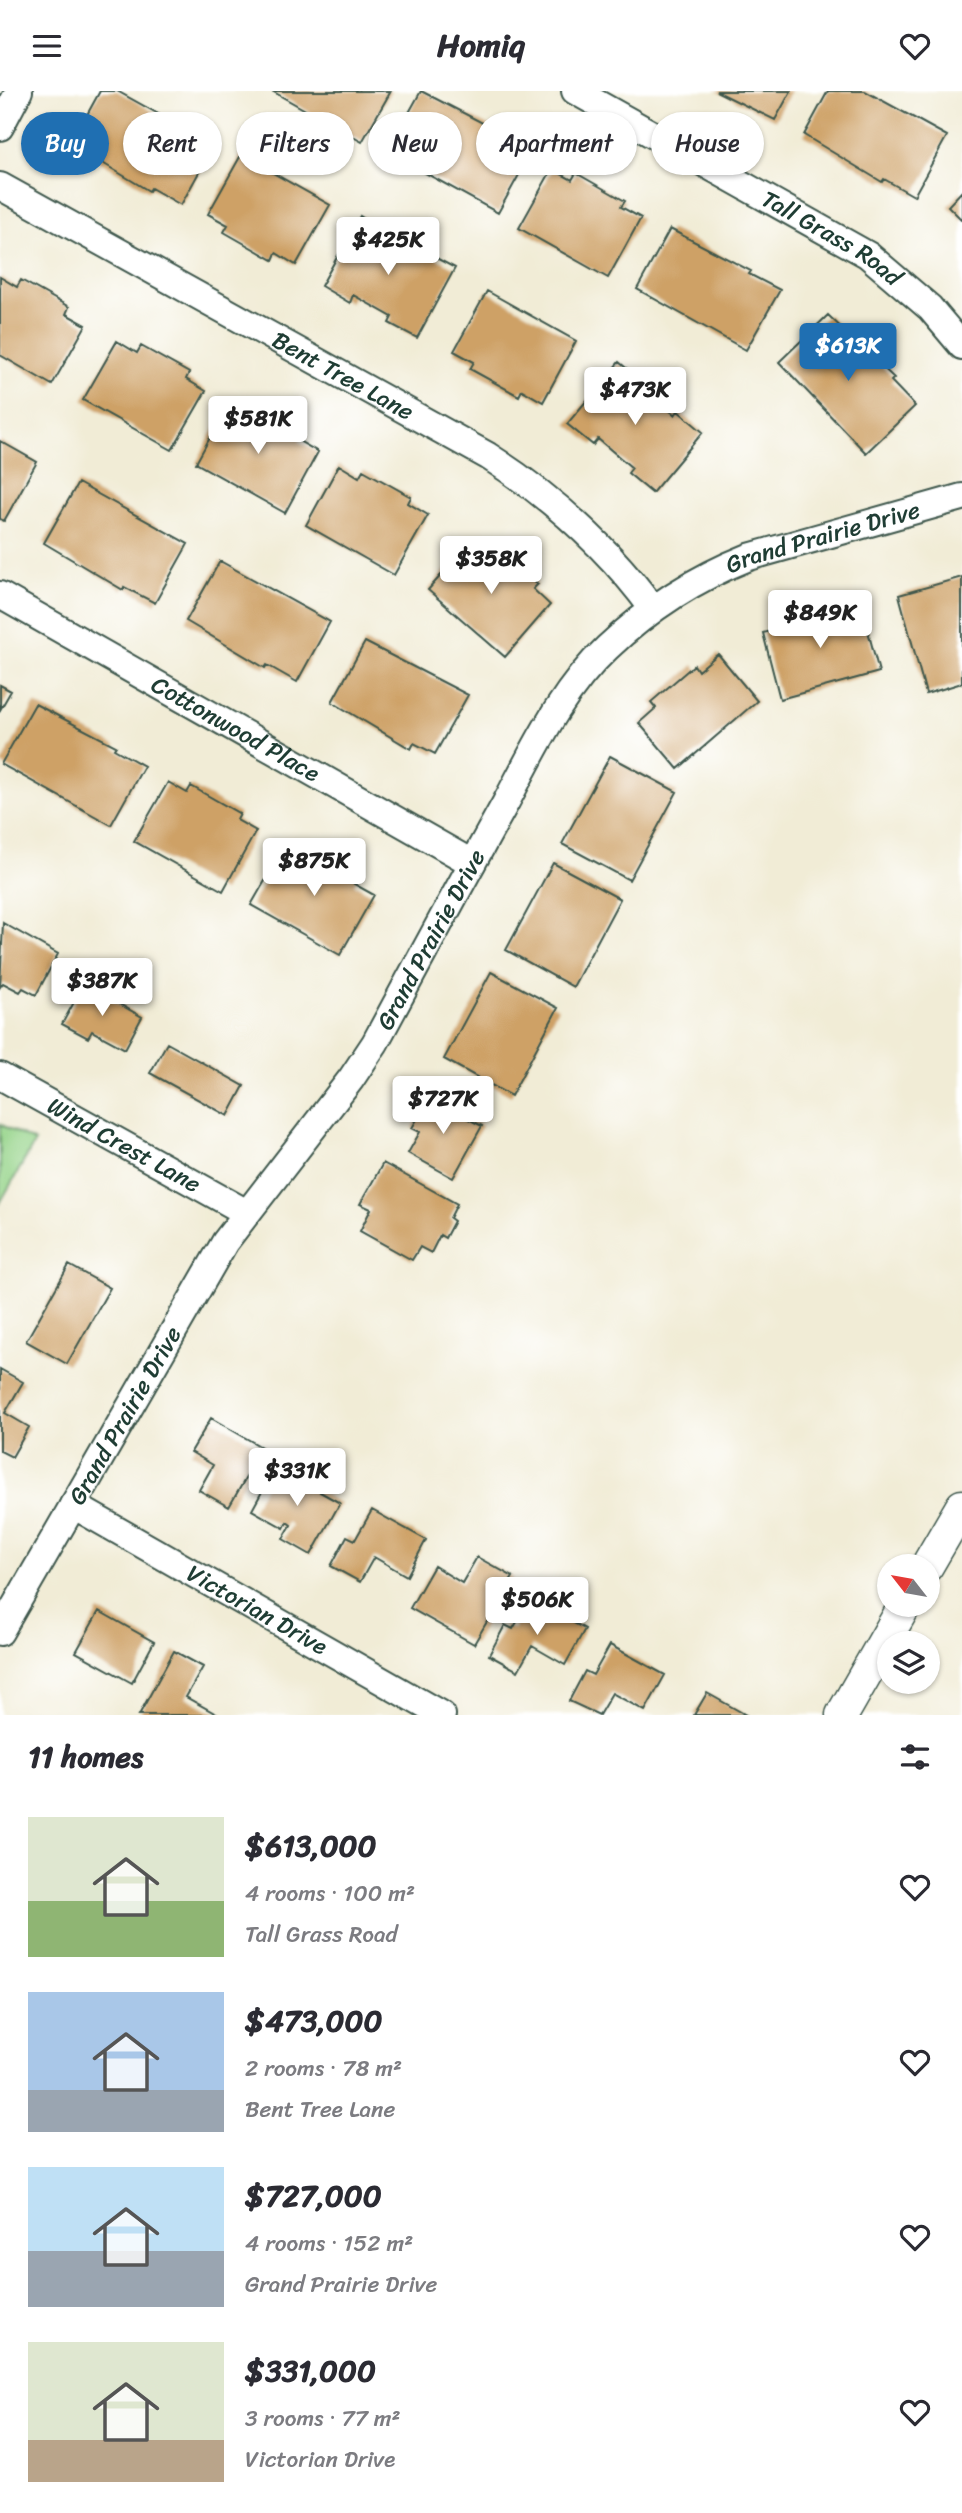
<!DOCTYPE html>
<html lang="en">
<head>
<meta charset="utf-8">
<style>
	:root { --surface:#fff; --page:#f7f7f7; --text:#2b2b33; --muted:#7c7c81; --accent:#1f6fb2 }
	body { margin:0; font-family:Sriracha,sans-serif; background:var(--page); color:var(--text); height:100vh; display:flex; flex-direction:column; font-size:26px; white-space:nowrap }
	* { box-sizing:border-box; margin:0 }
	p { font-size:23px; color:var(--muted) }
	.icon { flex:none; width:38px; height:38px; fill:none; stroke:currentColor; stroke-width:2; stroke-linecap:round; stroke-linejoin:round }
	.map { position:relative; height:1624px; overflow:hidden }
	.side { display:flex; flex-direction:column; background:var(--surface); flex:1 }
	.side>* { flex:none }
	.banner { position:absolute; left:21px; top:21px; width:920px; height:63px; display:flex; gap:14px }
	.needle { width:46px; rotate:301deg }
	.tools { position:absolute; left:877px; top:1463px; display:grid; gap:14px }
	.tools a { display:grid; place-items:center; width:63px; height:63px; border-radius:50%; background:var(--surface); box-shadow:0 2px 5px #0004; font-size:35px }
	.price { position:absolute; translate:-50% -60px; padding:0 16px; border-radius:7px; background:#fff; color:#222; font-size:23px; line-height:46px; filter:drop-shadow(0 2px 4px #0008) }
	.price::after { content:''; position:absolute; left:50%; top:42px; width:21px; height:16px; margin-left:-10px; background:inherit; clip-path:polygon(0 0,100% 0,50% 100%) }
	.price.current { background:var(--accent); color:#fff }
	ul { padding:0; list-style:none }
	li { display:flex; align-items:center; gap:21px; height:175px; padding:0 28px }
	li span { display:grid; place-items:center; flex:none; width:196px; height:140px; border-radius:0px; color:#555 }
	li>.icon { margin-inline-start:auto }
	span .icon { width:84px; height:84px; fill:#fffc; stroke-width:1 }
	li b { font-size:30px }
	h2 { display:flex; justify-content:space-between; align-items:center; height:84px; padding:0 28px; font-size:30px }
	.tag { padding:0 24px; border-radius:32px; background:var(--surface); box-shadow:0 2px 5px #0004; font-size:24px; line-height:63px }
	.tag.current { background:var(--accent); color:#fff }
	header { display:flex; justify-content:space-between; align-items:center; height:91px; padding:0 28px; background:var(--surface); font-size:32px; font-weight:700 }
	.map>svg:first-child { display:block }
</style>
</head>
<body>
<header><svg class="icon" aria-label="menu" viewBox="0 0 24 24"><path d="M4 6h16M4 12h16M4 18h16"/></svg>Homiq<svg class="icon" aria-label="heart" viewBox="0 0 24 24"><path d="M12 20l-8-8c-3-5 5-10 8-4 3-6 11-1 8 4z"/></svg></header>
<div class="map">
<svg width="962" height="1624" viewBox="0 0 962 1624">
	<rect width="100%" height="100%" fill="#fff"/>
	<filter id="ink" filterUnits="userSpaceOnUse"><feTurbulence type="fractalNoise" baseFrequency=".0143" numOctaves="2"/><feDisplacementMap in="SourceGraphic" scale="14" xChannelSelector="R" yChannelSelector="G"/><feConvolveMatrix kernelMatrix="1 2 1 2 8 2 1 2 1" color-interpolation-filters="sRGB"/></filter>
	<filter id="wash" filterUnits="userSpaceOnUse"><feTurbulence type="fractalNoise" baseFrequency=".00686" numOctaves="4" result="noise"/><feDisplacementMap in="SourceGraphic" scale="28" xChannelSelector="R" yChannelSelector="G"/><feGaussianBlur stdDeviation="1.57" result="paint"/><feColorMatrix in="noise" values="0 0 0 0 0 0 0 0 0 0 0 0 0 0 0 0 0 1.4 0 .05"/><feComposite in="paint" operator="in"/></filter>
	<g filter="url(#wash)">
		<rect width="100%" height="100%" fill="#f1ecd6"/>
		<path fill="#96d48a" stroke="#5a885f" stroke-width="2" d="M0 1033 35 1051 0 1112Z"/>
		<g id="blocks">
			<path fill="#cea166" d="M100 0H117L214 54 181 114 151 97 149 100 71 53Z
				M272 0H391L362 51Z
				M421 0 502 42 501 45 531 62 498 122 387 61Z
				M716 0H791L775 29Z
				M828 0H865L947 45 914 105 884 88 882 91 804 44Z
				M241 64 330 114 296 174 276 162 273 169 224 141 228 134 208 123Z
				M552 78 572 89 576 82 625 110 621 116 641 127 608 187 519 137Z
				M962 100V129L948 115Z
				M360 125 425 166 427 162 455 177 417 247 389 232 392 226 353 204 350 212 321 195Z
				M670 138 751 180 749 183 780 199 746 259 637 198Z
				M0 186 17 196 21 189 69 216 66 223 86 234 52 294 0 264Z
				M487 200 576 250 543 311 522 299 519 305 470 278 474 271 454 260Z
				M828 224 894 287 891 290 915 315 866 362 779 271Z
				M117 250 137 262 141 255 189 282 186 288 206 300 172 359 83 309Z
				M619 271 644 292 641 295 675 324 678 320 703 341 652 402 628 382 632 377 598 348 593 354 567 333Z
				M229 312 249 324 253 317 302 344 299 350 318 361 285 422 196 372Z
				M0 350 37 371 4 430 0 428Z
				M339 374 359 386 363 379 411 406 408 412 428 424 394 484 306 434Z
				M78 392 188 453 155 512 124 496 123 499 44 452Z
				M473 448 491 463 495 457 538 493 533 498 550 514 505 566 428 499Z
				M220 470 330 531 297 591 267 574 265 577 186 530Z
				M962 486V592L926 603 899 504Z
				M837 514 839 521 861 514 879 581 780 608 763 542 785 536 783 528Z
				M365 551 468 604 435 663 414 652 411 658 332 611Z
				M718 563 757 610 678 678 639 632 656 617 651 611 694 574 698 580Z
				M0 594 11 600 0 619Z
				M35 613 116 655 114 658 144 675 111 734 1 673Z
				M610 665 677 701 629 789 562 753Z
				M168 691 187 702 191 695 240 723 237 729 256 740 223 800 134 750Z
				M285 755 305 766 309 759 358 787 354 793 374 804 340 864 251 814Z
				M553 772 620 808 573 896 506 859Z
				M3 832 58 863 36 904 23 897 20 901 3 892 0 896Z
				M491 881 558 917 511 1005 444 968Z
				M84 893 142 926 125 958 92 940 88 947 62 933Z
				M167 952 244 995 228 1025 150 982Z
				M432 1002 460 1017 457 1022 482 1035 453 1087 408 1062 420 1041 412 1037Z
				M383 1072 457 1113 450 1127 454 1130 445 1147 440 1144 431 1162 420 1156 412 1169 360 1140 371 1118 360 1113Z
				M69 1174 110 1197 67 1273 26 1250Z
				M0 1278 23 1291 5 1322 29 1336 12 1366 0 1360Z
				M211 1327 263 1357 229 1416 199 1399 213 1374 191 1361Z
				M276 1375 299 1388 302 1383 323 1395 320 1401 340 1412 311 1464 283 1448 291 1434 287 1431 284 1437 252 1419Z
				M372 1419 426 1449 407 1485 374 1466 360 1491 331 1475 347 1445 355 1449Z
				M477 1466 513 1486 474 1553 410 1517 434 1475 462 1492Z
				M530 1508 585 1538 565 1574 532 1555 518 1580 489 1564 505 1534 513 1538Z
				M99 1520 154 1551 132 1592 76 1561Z
				M610 1554 665 1584 645 1620 612 1602 599 1624 569 1610 585 1580 593 1584Z
				M174 1560 203 1576 186 1606 218 1624H139Z
				M707 1602 746 1624H694Z"/>
		</g>
	</g>
	<g filter="url(#ink)">
		<use href="#blocks" fill-opacity="0" stroke="#3e574c" stroke-width="2"/>
		<g fill="none" stroke-linecap="round" stroke-linejoin="round">
			<defs>
				<g id="minor">
					<path id="s1" d="M575 0 868 164 930 217 962 255"/>
					<path d="M0 36 19 0"/>
					<path id="s2" d="M0 95 488 365C553 407 607 455 653 518"/>
					<path id="s3" d="M0 504 472 772"/>
					<path id="s4" d="M0 985 247 1122"/>
					<path id="s5" d="M73 1414 442 1624"/>
					<path id="s6" d="M0 1541 225 1151 351 988 375 952C418 872 461 792 505 713 534 659 561 600 607 557 649 517 696 487 749 466L962 406"/>
				</g>
				<path id="tertiary" d="M927 1475 962 1415
					M842 1624 905 1514"/>
			</defs>
			<use href="#minor" stroke="#3e574c" stroke-width="30"/>
			<use href="#tertiary" stroke="#3e574c" stroke-width="35"/>
			<use href="#minor" stroke="#fff" stroke-width="26"/>
			<use href="#tertiary" stroke="#fff" stroke-width="32"/>
		</g>
	</g>
	<g text-anchor="middle" dominant-baseline="central" stroke-width="7" stroke-linejoin="round" paint-order="stroke">
		<g font-size="24" fill="#1f3d34" stroke="#fff">
			<text stroke="none"><textPath href="#s1" startOffset="296">Tall Grass Road</textPath></text>
			<text stroke="none"><textPath href="#s2" startOffset="392">Bent Tree Lane</textPath></text>
			<text stroke="none"><textPath href="#s6" startOffset="1405">Grand Prairie Drive</textPath></text>
			<text stroke="none"><textPath href="#s3" startOffset="271">Cottonwood Place</textPath></text>
			<text stroke="none"><textPath href="#s6" startOffset="817">Grand Prairie Drive</textPath></text>
			<text stroke="none"><textPath href="#s4" startOffset="142">Wind Crest Lane</textPath></text>
			<text stroke="none"><textPath href="#s6" startOffset="250">Grand Prairie Drive</textPath></text>
			<text stroke="none"><textPath href="#s5" startOffset="212">Victorian Drive</textPath></text>
		</g>
	</g>
</svg>
<div class="tools">
<a><svg class="needle" viewBox="-14 -14 28 28"><path d="M0-13l5 13h-10z" fill="#e53935"/><path d="M0 13l5-13h-10z" fill="#7c7c81"/></svg></a>
<a><svg class="icon" aria-label="layers" viewBox="0 0 24 24"><path d="M12 4l9 5-9 5-9-5zM3 14l9 5 9-5"/></svg></a>
</div>
<b class="price" style="left:388px;top:186px">$425K</b>
<b class="price current" style="left:848px;top:292px">$613K</b>
<b class="price" style="left:635px;top:336px">$473K</b>
<b class="price" style="left:258px;top:365px">$581K</b>
<b class="price" style="left:491px;top:505px">$358K</b>
<b class="price" style="left:820px;top:559px">$849K</b>
<b class="price" style="left:314px;top:807px">$875K</b>
<b class="price" style="left:102px;top:927px">$387K</b>
<b class="price" style="left:443px;top:1045px">$727K</b>
<b class="price" style="left:297px;top:1417px">$331K</b>
<b class="price" style="left:537px;top:1546px">$506K</b>
<div class="banner">
<a class="tag current">Buy</a>
<a class="tag">Rent</a>
<a class="tag">Filters</a>
<a class="tag">New</a>
<a class="tag">Apartment</a>
<a class="tag">House</a>
</div>
</div>
<section class="side">
<h2>11 homes<svg class="icon" aria-label="filters" viewBox="0 0 24 24"><path d="M4 7h16M4 17h16"/><circle cx="9" cy="7" r="2"/><circle cx="15" cy="17" r="2"/></svg></h2>
<ul>
<li><span style="background:linear-gradient(#dfe7d0 60%,#8fb573 0)"><svg class="icon" aria-label="home" viewBox="0 0 24 24"><path d="M3 11l9-7 9 7M6 9v11h12V9"/></svg></span><div><b>$613,000</b><p>4 rooms · 100 m²</p><p>Tall Grass Road</p></div><svg class="icon" aria-label="heart" viewBox="0 0 24 24"><path d="M12 20l-8-8c-3-5 5-10 8-4 3-6 11-1 8 4z"/></svg></li>
<li><span style="background:linear-gradient(#a9c7e8 70%,#9aa5b1 0)"><svg class="icon" aria-label="home" viewBox="0 0 24 24"><path d="M3 11l9-7 9 7M6 9v11h12V9"/></svg></span><div><b>$473,000</b><p>2 rooms · 78 m²</p><p>Bent Tree Lane</p></div><svg class="icon" aria-label="heart" viewBox="0 0 24 24"><path d="M12 20l-8-8c-3-5 5-10 8-4 3-6 11-1 8 4z"/></svg></li>
<li><span style="background:linear-gradient(#bfe0f5 60%,#9aa5b1 0)"><svg class="icon" aria-label="home" viewBox="0 0 24 24"><path d="M3 11l9-7 9 7M6 9v11h12V9"/></svg></span><div><b>$727,000</b><p>4 rooms · 152 m²</p><p>Grand Prairie Drive</p></div><svg class="icon" aria-label="heart" viewBox="0 0 24 24"><path d="M12 20l-8-8c-3-5 5-10 8-4 3-6 11-1 8 4z"/></svg></li>
<li><span style="background:linear-gradient(#dfe7d0 70%,#b9a48a 0)"><svg class="icon" aria-label="home" viewBox="0 0 24 24"><path d="M3 11l9-7 9 7M6 9v11h12V9"/></svg></span><div><b>$331,000</b><p>3 rooms · 77 m²</p><p>Victorian Drive</p></div><svg class="icon" aria-label="heart" viewBox="0 0 24 24"><path d="M12 20l-8-8c-3-5 5-10 8-4 3-6 11-1 8 4z"/></svg></li>
</ul>
</section>
</body>
</html>
